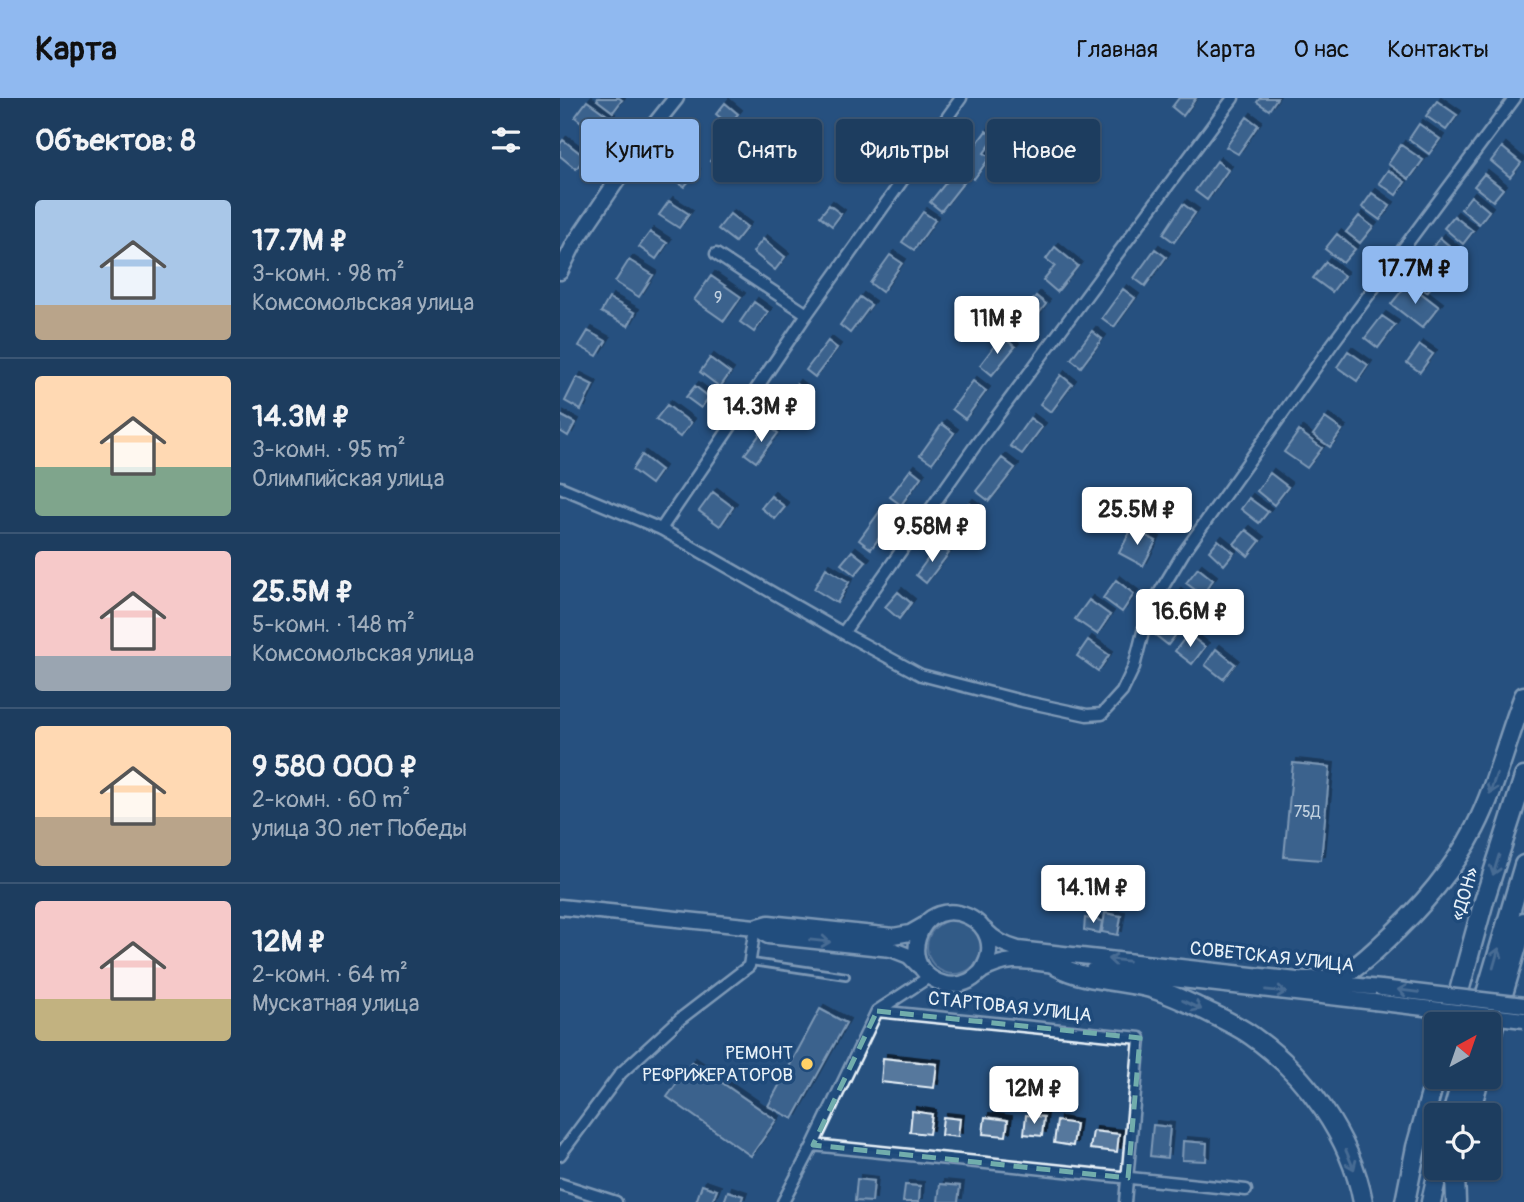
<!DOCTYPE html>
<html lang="ru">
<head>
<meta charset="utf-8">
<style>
	:root { --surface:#1d3d5f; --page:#254465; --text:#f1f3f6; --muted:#a0aebd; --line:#3b5674; --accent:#90b9f0 }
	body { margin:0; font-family:Pangolin,sans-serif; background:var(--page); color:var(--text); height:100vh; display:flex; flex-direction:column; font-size:26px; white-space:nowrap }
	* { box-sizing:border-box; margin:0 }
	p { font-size:23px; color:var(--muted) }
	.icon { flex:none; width:38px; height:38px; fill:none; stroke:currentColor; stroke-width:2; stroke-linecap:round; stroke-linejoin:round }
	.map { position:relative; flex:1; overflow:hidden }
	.details { display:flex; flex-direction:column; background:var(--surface); width:560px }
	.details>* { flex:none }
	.top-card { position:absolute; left:21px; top:21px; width:665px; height:63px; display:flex; gap:14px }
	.needle { width:46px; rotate:40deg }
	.fabs { position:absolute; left:864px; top:914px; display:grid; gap:14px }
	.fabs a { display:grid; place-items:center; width:77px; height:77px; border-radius:7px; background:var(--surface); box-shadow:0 2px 5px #0004,0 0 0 2px var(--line); font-size:35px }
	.price { position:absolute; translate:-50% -60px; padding:0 16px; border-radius:7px; background:#fff; color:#222; font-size:23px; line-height:46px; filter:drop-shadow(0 2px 4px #0008) }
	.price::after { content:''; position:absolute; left:50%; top:42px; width:21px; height:16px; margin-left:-10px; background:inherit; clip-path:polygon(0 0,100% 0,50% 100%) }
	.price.selected { background:var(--accent); color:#111 }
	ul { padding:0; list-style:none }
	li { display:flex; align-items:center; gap:21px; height:175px; padding:0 35px }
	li+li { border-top:2px solid var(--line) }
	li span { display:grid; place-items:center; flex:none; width:196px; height:140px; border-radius:7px; color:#555 }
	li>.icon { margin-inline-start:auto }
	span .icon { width:84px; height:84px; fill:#fffc; stroke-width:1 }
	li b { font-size:30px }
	h2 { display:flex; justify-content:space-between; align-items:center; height:84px; padding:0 35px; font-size:30px }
	.chip { padding:0 24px; border-radius:7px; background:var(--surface); box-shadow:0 2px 5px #0004,0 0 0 2px var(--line); font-size:24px; line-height:63px }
	.chip.selected { background:var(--accent); color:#111 }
	header { display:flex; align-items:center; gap:42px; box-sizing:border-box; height:98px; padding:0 35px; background:var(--accent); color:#111 }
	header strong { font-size:33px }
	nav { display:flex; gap:38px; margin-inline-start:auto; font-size:24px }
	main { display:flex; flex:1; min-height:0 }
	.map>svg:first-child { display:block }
</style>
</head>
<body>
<header>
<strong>Карта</strong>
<nav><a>Главная</a><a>Карта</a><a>О нас</a><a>Контакты</a></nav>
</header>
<main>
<section class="details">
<h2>Объектов: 8<svg class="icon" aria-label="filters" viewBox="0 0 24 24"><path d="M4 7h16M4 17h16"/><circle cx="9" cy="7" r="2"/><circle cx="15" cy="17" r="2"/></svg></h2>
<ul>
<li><span style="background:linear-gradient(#a9c7e8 75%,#b9a48a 0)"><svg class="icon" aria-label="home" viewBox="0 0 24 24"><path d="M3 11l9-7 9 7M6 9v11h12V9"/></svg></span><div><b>17.7M ₽</b><p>3-комн. · 98 m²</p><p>Комсомольская улица</p></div></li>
<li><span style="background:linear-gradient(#ffd9b3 65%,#7fa58c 0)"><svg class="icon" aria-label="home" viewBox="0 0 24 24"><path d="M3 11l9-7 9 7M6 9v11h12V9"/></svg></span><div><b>14.3M ₽</b><p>3-комн. · 95 m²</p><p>Олимпийская улица</p></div></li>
<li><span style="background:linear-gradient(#f6c9c9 75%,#9aa5b1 0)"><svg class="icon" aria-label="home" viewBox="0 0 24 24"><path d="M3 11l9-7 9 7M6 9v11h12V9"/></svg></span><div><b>25.5M ₽</b><p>5-комн. · 148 m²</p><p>Комсомольская улица</p></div></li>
<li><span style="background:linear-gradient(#ffd9b3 65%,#b9a48a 0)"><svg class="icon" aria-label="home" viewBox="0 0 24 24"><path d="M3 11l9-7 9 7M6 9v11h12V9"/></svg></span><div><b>9 580 000 ₽</b><p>2-комн. · 60 m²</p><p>улица 30 лет Победы</p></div></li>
<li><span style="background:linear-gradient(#f6c9c9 70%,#c2b280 0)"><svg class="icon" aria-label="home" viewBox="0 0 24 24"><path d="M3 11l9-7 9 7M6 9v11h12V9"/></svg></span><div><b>12M ₽</b><p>2-комн. · 64 m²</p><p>Мускатная улица</p></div></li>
</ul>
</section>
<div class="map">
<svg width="964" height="1104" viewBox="0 0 964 1104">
	<defs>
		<filter id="shadow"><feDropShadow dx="4" dy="-4" stdDeviation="0" flood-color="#0009"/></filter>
	</defs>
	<rect width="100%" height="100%" fill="#27517f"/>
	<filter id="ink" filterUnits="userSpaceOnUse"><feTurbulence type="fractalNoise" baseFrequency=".0143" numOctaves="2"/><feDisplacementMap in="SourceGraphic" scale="14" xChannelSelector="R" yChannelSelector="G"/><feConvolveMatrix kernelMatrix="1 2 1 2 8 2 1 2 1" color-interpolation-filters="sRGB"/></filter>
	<g filter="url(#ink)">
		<path fill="#436891" stroke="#96acc4" stroke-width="2" d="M367 849a27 27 0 1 1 54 0a27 27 0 1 1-54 0Z"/>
		<path fill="#57789d" stroke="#e8f1f8" stroke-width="2" filter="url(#shadow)" d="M38 0H59L62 2 53 14 37 2Z
			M619 0H636L623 18 612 9Z
			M700 0H717L709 12 697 4Z
			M27 3 51 20 38 37 15 19Z
			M877 3 897 17 886 32 866 18Z
			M165 5 178 16 169 27 156 16Z
			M687 19 698 27 678 56 666 49Z
			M859 26 880 41 869 56 849 41Z
			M426 33 435 40 424 55 430 59 414 81 405 74 410 67 395 56 406 41 415 48Z
			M3 42 25 59 16 71 0 58V46Z
			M841 47 863 62 849 81 828 66Z
			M161 49 173 59 162 73 150 63Z
			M942 49 961 65 950 79 931 63Z
			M120 62 136 75 124 89 108 77Z
			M657 63 668 72 647 102 635 93Z
			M397 71 407 80 381 113 370 104Z
			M828 72 845 84 836 97 819 85Z
			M924 76 943 91 933 103 914 88Z
			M812 95 830 108 820 122 802 109Z
			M911 98 929 113 919 126 901 111Z
			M109 103 129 116 119 130 99 117Z
			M623 106 635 115 614 144 603 136Z
			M269 107 281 116 272 128 260 118Z
			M363 114 375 122 354 152 342 144Z
			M170 116 187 129 175 144 158 131Z
			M799 118 813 129 800 145 786 134Z
			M894 118 913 133 903 146 884 130Z
			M90 134 107 145 96 161 79 149Z
			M777 136 795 151 783 165 765 151Z
			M880 140 898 155 887 170 868 155Z
			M203 141 225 159 215 172 193 154Z
			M495 149 518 168 497 194 483 182 495 168 486 161Z
			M595 151 606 159 585 188 574 180Z
			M330 157 342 165 322 194 310 185Z
			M69 162 93 177 79 199 55 184Z
			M766 164 784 178 772 194 753 180Z
			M859 169 877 182 867 194 849 181Z
			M151 178 181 199 164 223 134 202Z
			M848 185 879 209 862 230 831 206Z
			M563 191 575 200 554 229 542 220Z
			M476 198 486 206 476 219 466 211Z
			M300 199 311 207 290 235 280 227Z
			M49 200 75 215 68 228 41 214Z
			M194 204 208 214 194 234 180 224Z
			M466 211 476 219 465 233 455 225Z
			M822 218 835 227 818 250 805 240Z
			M28 233 46 243 37 258 19 248Z
			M532 233 542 241 521 269 511 261Z
			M442 238 455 249 432 277 420 267Z
			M268 243 277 250 255 279 246 272Z
			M860 247 873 256 860 274 847 265Z
			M788 253 808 267 797 283 777 269Z
			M150 260 170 275 160 289 140 274Z
			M501 277 512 286 491 314 480 306Z
			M17 279 33 287 21 312 5 303Z
			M413 283 426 293 405 321 392 311Z
			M236 286 246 294 225 322 215 314Z
			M135 288 149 299 141 310 126 299Z
			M107 307 131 325 120 339 96 321Z
			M0 317 15 325 8 338 0 333Z
			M470 320 482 329 462 356 450 348Z
			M765 320 782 332 770 349 753 337Z
			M382 326 394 335 372 365 360 357Z
			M207 327 218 335 196 364 185 356Z
			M739 333 762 350 747 370 724 354Z
			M82 357 101 372 91 386 72 372Z
			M442 360 455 370 429 403 416 393Z
			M351 371 361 379 341 407 330 399Z
			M710 375 728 389 714 407 697 393Z
			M153 394 173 409 160 428 139 413Z
			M211 398 225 409 215 421 201 410Z
			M689 400 708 414 699 425 681 411Z
			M409 405 419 412 395 443 386 435Z
			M320 413 332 422 311 451 299 442Z
			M572 430 596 443 583 468 559 455Z
			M686 432 700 443 688 458 674 446Z
			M658 442 674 455 664 467 649 453Z
			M378 447 389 455 366 485 356 477Z
			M292 453 306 464 295 477 281 466Z
			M266 470 289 484 277 505 254 491Z
			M638 470 653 482 642 497 626 485Z
			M556 482 574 496 562 514 543 500Z
			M338 494 351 505 339 521 325 509Z
			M617 494 637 509 627 522 607 508Z
			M529 502 550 517 537 536 515 521Z
			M608 516 623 527 608 547 594 536Z
			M628 536 645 549 632 566 615 553Z
			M528 542 549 557 538 573 517 558Z
			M656 551 675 566 663 581 645 567Z
			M733 665 770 669 761 762 724 759Z
			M545 815 561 818 558 837 542 834Z
			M525 820 542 823 540 835 524 832Z
			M260 911 286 925 233 1021 208 1008Z
			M323 960 377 966 374 990 321 984Z
			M132 964 216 1022 191 1058 107 999Z
			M352 1013 372 1016 369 1036 350 1034Z
			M466 1017 484 1019 482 1038 464 1036Z
			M383 1019 400 1021 398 1039 381 1037Z
			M425 1019 448 1022 446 1038 423 1036Z
			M497 1023 516 1026 513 1048 494 1045Z
			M593 1027 610 1029 607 1060 590 1058Z
			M533 1033 559 1036 557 1054 530 1051Z
			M623 1043 647 1045 646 1063 622 1062Z
			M297 1081 314 1083 312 1104 295 1103Z
			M380 1086 400 1088 398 1104H378Z
			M142 1087 157 1092 152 1104H136Z
			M345 1087 360 1088 359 1104H343Z
			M168 1093 183 1098 181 1104H164Z"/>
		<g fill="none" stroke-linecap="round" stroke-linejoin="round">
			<defs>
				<path id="lane" d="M192 864 286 878"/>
				<path id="street" d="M156 156 247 216
					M0 389 101 431 283 535 361 577 462 603 527 617 542 616 562 594 574 569 585 526 598 497 624 454 773 245 955 0
					M101 431 247 216 401 0
					M283 535 415 348 673 0
					M317 913 580 940 565 1104
					M253 1047 686 1092
					M0 1057 61 975 120 921 189 868 195 829
					M0 1086 56 1104
					M223 1104 253 1047 317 913 369 879"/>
				<path id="secondary" d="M0 174 14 146 96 25 116 0
					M0 809 195 829 209 825 333 838 350 835 364 827
					M195 829 208 838 331 851 349 858 359 868
					M424 831C435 842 444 847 458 851L746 883 821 890
					M533 872 814 904
					M421 874C455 823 373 788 358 840 355 850 356 862 362 871 373 886 393 891 409 883 415 880 418 876 422 873 431 868 442 864 453 863 470 862 489 867 506 869"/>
				<path id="highway" d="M497 868C525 883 560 882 591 890 608 895 624 903 640 910 658 919 677 927 692 938 746 976 791 1039 803 1104
					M746 883C760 882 775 882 788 874 800 867 811 856 821 847 858 813 892 775 915 730 936 689 947 641 964 598
					M890 926 924 803 964 679
					M917 926 964 767
					M929 944 964 824
					M892 1017 903 978
					M909 1017 920 978
					M896 1069 895 1077 896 1104
					M845 1104 856 1049 877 974
					M871 1104 879 1069"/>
			</defs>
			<use href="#lane" stroke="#e8f1f8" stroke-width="10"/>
			<use href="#street" stroke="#e8f1f8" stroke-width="15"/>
			<use href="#secondary" stroke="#e8f1f8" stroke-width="19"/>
			<use href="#highway" stroke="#e8f1f8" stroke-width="23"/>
			<use href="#lane" stroke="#1f4a7a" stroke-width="4.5"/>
			<use href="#street" stroke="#1f4a7a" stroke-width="10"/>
			<use href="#secondary" stroke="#1f4a7a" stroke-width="14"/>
			<use href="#highway" stroke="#1f4a7a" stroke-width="18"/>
			<defs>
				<path id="secondary-bridge" d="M821 890 964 907
					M814 904 964 922"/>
			</defs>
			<use href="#secondary-bridge" stroke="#e8f1f8" stroke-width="19" stroke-linecap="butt"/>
			<use href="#secondary-bridge" stroke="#1f4a7a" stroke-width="14"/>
		</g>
		<defs><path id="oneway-shaft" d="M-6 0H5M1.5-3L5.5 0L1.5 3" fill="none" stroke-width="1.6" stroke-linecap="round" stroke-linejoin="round" transform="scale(1.75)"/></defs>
		<g stroke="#6f8dac">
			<use href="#oneway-shaft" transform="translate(933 686) rotate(109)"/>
			<use href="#oneway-shaft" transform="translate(936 767) rotate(107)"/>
			<use href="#oneway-shaft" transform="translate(260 843) rotate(6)"/>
			<use href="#oneway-shaft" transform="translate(936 860) rotate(-74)"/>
			<use href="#oneway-shaft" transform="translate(558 862) rotate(-174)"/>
			<use href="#oneway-shaft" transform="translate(716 893) rotate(6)"/>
			<use href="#oneway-shaft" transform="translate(848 893) rotate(-173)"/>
			<use href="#oneway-shaft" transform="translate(632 907) rotate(26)"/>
			<use href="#oneway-shaft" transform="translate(790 1062) rotate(67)"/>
		</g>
	</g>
	<path d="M0 0H964V1104H0ZM317 913 580 940 568 1080 253 1047Z" fill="#27517f" fill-opacity=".55" fill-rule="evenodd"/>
	<path fill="none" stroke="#71adac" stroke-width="5" stroke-dasharray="14 9" stroke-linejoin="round" d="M317 913 580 940 568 1080 253 1047Z"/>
	<circle fill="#ffd166" stroke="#1f4a7a" stroke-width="2.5" cx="247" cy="966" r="7"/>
	<g text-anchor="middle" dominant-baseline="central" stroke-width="7" stroke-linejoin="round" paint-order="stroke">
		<g font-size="16" fill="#c4d3e1">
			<text x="158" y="200">9</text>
			<text x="747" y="714">75Д</text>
		</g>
		<g font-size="19" fill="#e8f1f8" stroke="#1f4a7a">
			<text transform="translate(905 796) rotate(-73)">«ДОН»</text>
			<text transform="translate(712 859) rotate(6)">СОВЕТСКАЯ УЛИЦА</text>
			<text transform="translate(450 909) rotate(6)">СТАРТОВАЯ УЛИЦА</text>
		</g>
		<g font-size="19" fill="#e8f1f8" stroke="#1f4a7a" text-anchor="end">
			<text x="233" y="955">РЕМОНТ<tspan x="233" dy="22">РЕФРИЖЕРАТОРОВ</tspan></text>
		</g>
	</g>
</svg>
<div class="fabs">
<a><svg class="needle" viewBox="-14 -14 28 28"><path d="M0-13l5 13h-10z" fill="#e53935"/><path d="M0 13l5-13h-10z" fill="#a0aebd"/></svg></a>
<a><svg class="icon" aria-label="locate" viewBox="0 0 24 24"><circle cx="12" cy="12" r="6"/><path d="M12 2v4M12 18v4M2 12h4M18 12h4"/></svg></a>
</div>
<b class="price selected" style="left:855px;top:208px">17.7M ₽</b>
<b class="price" style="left:437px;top:258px">11M ₽</b>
<b class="price" style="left:201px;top:346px">14.3M ₽</b>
<b class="price" style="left:577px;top:449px">25.5M ₽</b>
<b class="price" style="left:372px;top:466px">9.58M ₽</b>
<b class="price" style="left:630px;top:551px">16.6M ₽</b>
<b class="price" style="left:533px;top:827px">14.1M ₽</b>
<b class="price" style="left:474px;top:1028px">12M ₽</b>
<div class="top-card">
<a class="chip selected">Купить</a>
<a class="chip">Снять</a>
<a class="chip">Фильтры</a>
<a class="chip">Новое</a>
</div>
</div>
</main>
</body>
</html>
